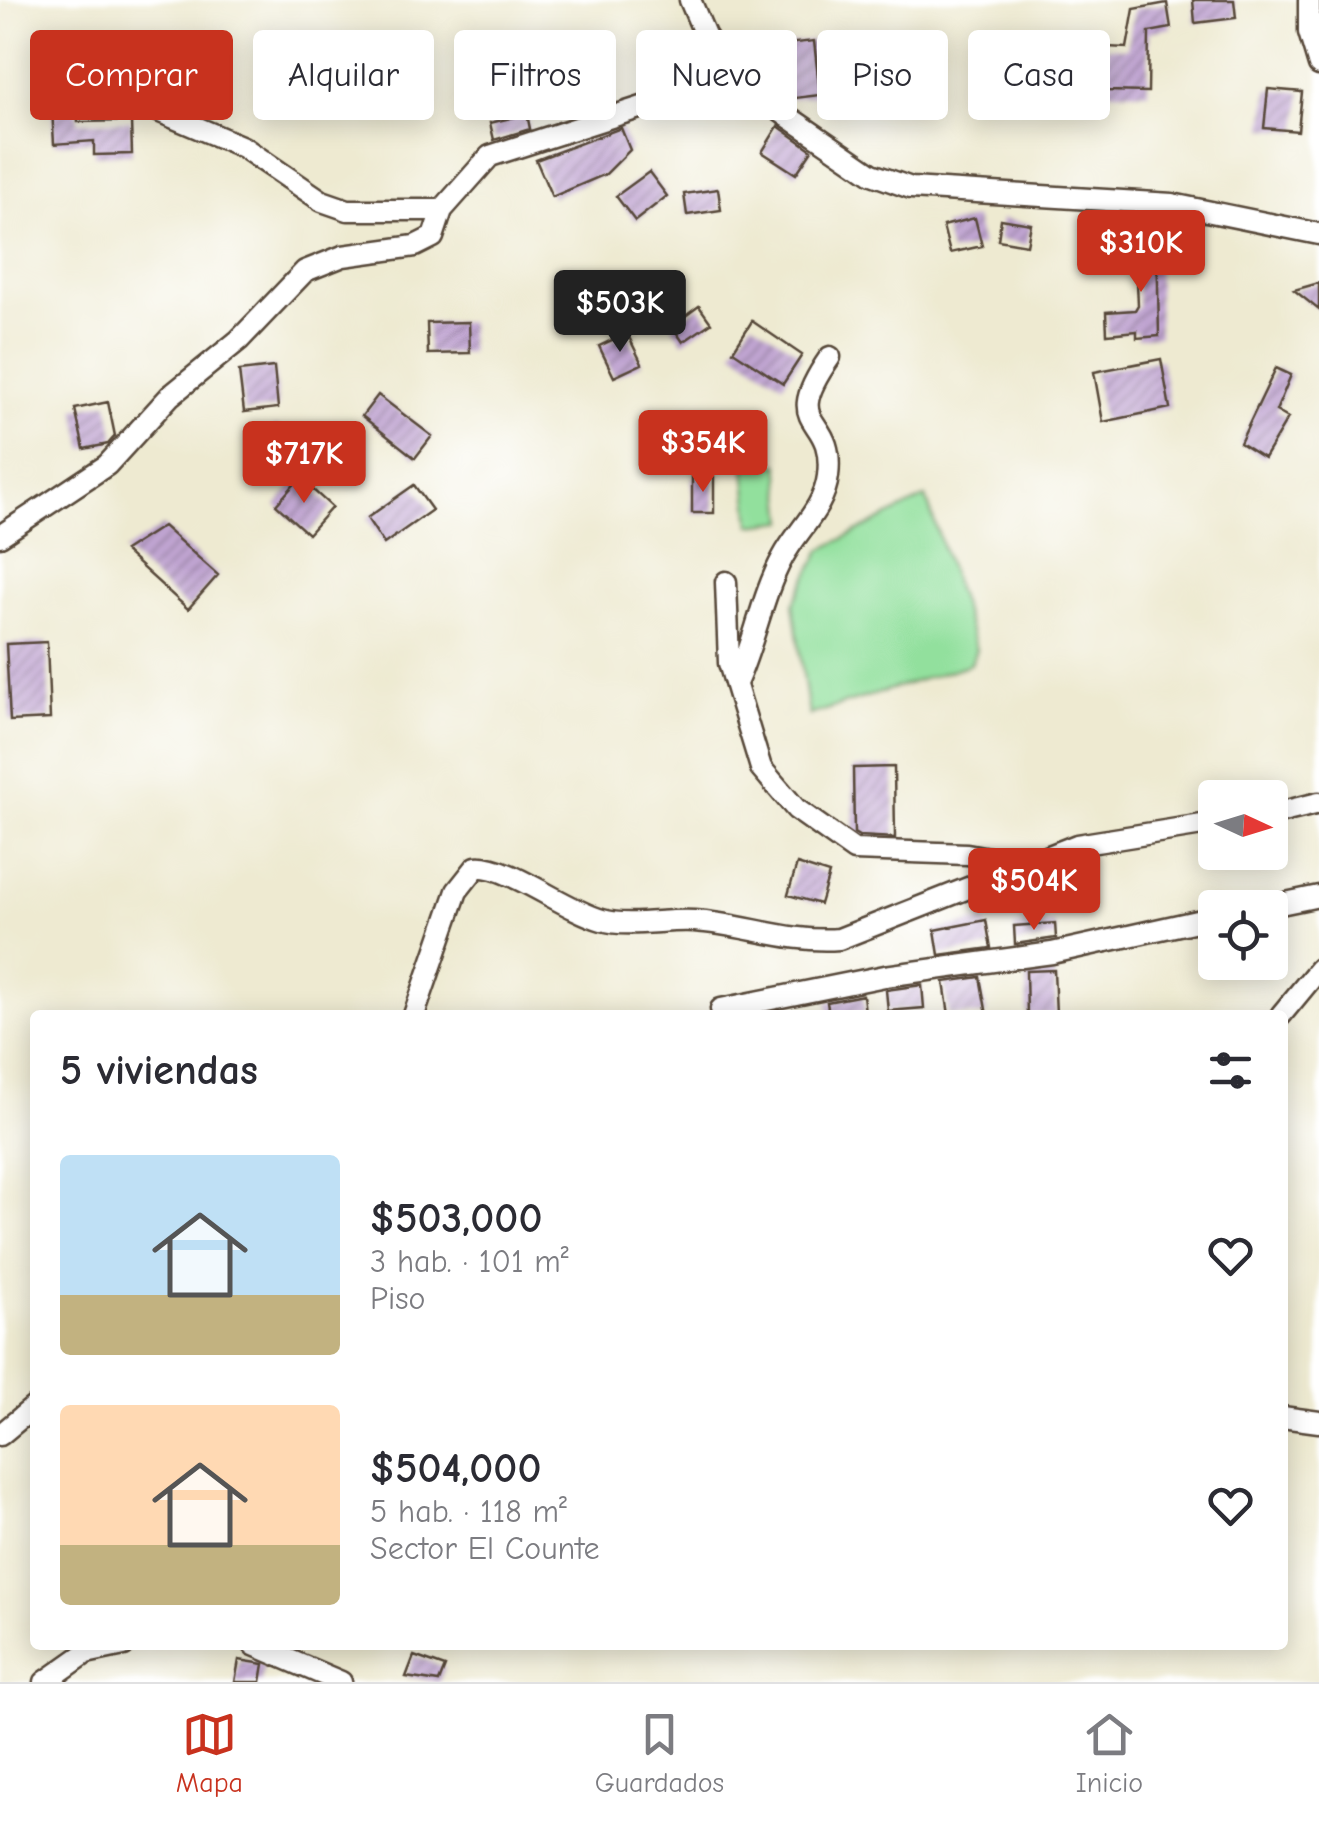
<!DOCTYPE html>
<html lang="es">
<head>
<meta charset="utf-8">
<style>
	:root { --surface:#fff; --page:#f2f2f3; --text:#2b2b33; --muted:#7c7c81; --line:#e1e1e2; --accent:#c8321e }
	body { margin:0; font-family:"Comic Neue",sans-serif; background:var(--page); color:var(--text); height:100vh; display:flex; flex-direction:column; font-size:38px; white-space:nowrap }
	* { box-sizing:border-box; margin:0 }
	p { font-size:32px; color:var(--muted) }
	.icon { flex:none; width:55px; height:55px; fill:none; stroke:currentColor; stroke-width:2; stroke-linecap:round; stroke-linejoin:round }
	.map { position:relative; flex:1; overflow:hidden }
	.panel { position:absolute; left:30px; top:1010px; width:1258px; height:640px; display:flex; flex-direction:column; background:var(--surface); border-radius:10px; box-shadow:0 5px 25px #0003 }
	.panel>* { flex:none }
	.hud { position:absolute; left:30px; top:30px; width:1260px; height:90px; display:flex; gap:20px }
	.needle { width:65px; rotate:94deg }
	.controls { position:absolute; left:1198px; top:780px; display:grid; gap:20px }
	.controls a { display:grid; place-items:center; width:90px; height:90px; border-radius:10px; background:var(--surface); box-shadow:0 5px 25px #0003; font-size:50px }
	.price { position:absolute; translate:-50% -85px; padding:0 22px; border-radius:10px; background:var(--accent); color:#fff; font-size:32px; line-height:65px; filter:drop-shadow(0 2px 5px #0008) }
	.price::after { content:''; position:absolute; left:50%; top:60px; width:30px; height:22px; margin-left:-15px; background:inherit; clip-path:polygon(0 0,100% 0,50% 100%) }
	.price.on { background:#222; color:#fff }
	ul { padding:0; list-style:none }
	li { display:flex; align-items:center; gap:30px; height:250px; padding:0 30px }
	li span { display:grid; place-items:center; flex:none; width:280px; height:200px; border-radius:10px; color:#555 }
	li>.icon { margin-inline-start:auto }
	span .icon { width:120px; height:120px; fill:#fffc; stroke-width:1 }
	li b { font-size:42px }
	h2 { display:flex; justify-content:space-between; align-items:center; height:120px; padding:0 30px; font-size:42px }
	.pill { padding:0 35px; border-radius:10px; background:var(--surface); box-shadow:0 5px 25px #0003; font-size:35px; line-height:90px }
	.pill.on { background:var(--accent); color:#fff }
	.dock { display:flex; justify-content:space-around; align-items:center; height:140px; border-top:2px solid var(--line); background:var(--surface); font-size:28px; color:var(--muted) }
	.dock a { display:grid; justify-items:center; gap:5px }
	.dock .on { color:var(--accent) }
	.map>svg:first-child { display:block }
</style>
</head>
<body>
<div class="map">
<svg width="1319" height="1682" viewBox="0 0 1319 1682">
	<defs>
		<pattern id="building-hatch" width="6" height="6" patternUnits="userSpaceOnUse" patternTransform="scale(2.5)"><rect width="6" height="6" fill="#c0a4d1"/><path d="M-1 1l2-2M0 6l6-6M5 7l2-2" fill="none" stroke="#9d86a9"/></pattern>
	</defs>
	<rect width="100%" height="100%" fill="#fff"/>
	<filter id="ink" filterUnits="userSpaceOnUse"><feTurbulence type="fractalNoise" baseFrequency=".01" numOctaves="2"/><feDisplacementMap in="SourceGraphic" scale="20" xChannelSelector="R" yChannelSelector="G"/><feConvolveMatrix kernelMatrix="1 2 1 2 8 2 1 2 1" color-interpolation-filters="sRGB"/></filter>
	<filter id="wash" filterUnits="userSpaceOnUse"><feTurbulence type="fractalNoise" baseFrequency=".0048" numOctaves="4" result="noise"/><feDisplacementMap in="SourceGraphic" scale="40" xChannelSelector="R" yChannelSelector="G"/><feGaussianBlur stdDeviation="2.25" result="paint"/><feColorMatrix in="noise" values="0 0 0 0 0 0 0 0 0 0 0 0 0 0 0 0 0 1.4 0 .05"/><feComposite in="paint" operator="in"/></filter>
	<g filter="url(#wash)">
		<rect width="100%" height="100%" fill="#eeead1"/>
		<path fill="#92e09d" stroke="#66855e" stroke-width="2.5" d="M779 464 785 521 751 525 745 468Z
			M926 497 976 649 971 664 809 715 793 604 821 550Z"/>
		<g id="blocks">
			<path fill="url(#building-hatch)" d="M1193 0H1234L1236 18 1195 23Z
				M1167 3 1171 28 1149 32 1148 92 1106 91 1107 47 1127 48 1134 9Z
				M89 40 164 68 154 95 76 74Z
				M814 41 820 95 787 99 781 95 775 45Z
				M488 51 523 53 521 85 487 83Z
				M396 58 418 63 409 99 387 94Z
				M265 69 312 72 310 112 263 109Z
				M1268 89 1302 92 1298 131 1264 128Z
				M77 106 78 122 131 121 132 154 94 155V141L54 144 52 108Z
				M527 114 530 129 494 140 490 123Z
				M778 126 812 150 796 174 762 152Z
				M621 128 630 150 606 174 552 197 536 160Z
				M649 172 667 196 635 221 616 196Z
				M718 189 721 210 687 215 684 194Z
				M975 218 982 246 950 253 943 226Z
				M1001 219 1031 224 1027 245 998 240Z
				M1157 236 1159 336 1137 338V331L1107 334 1106 312 1135 310 1138 305 1135 237Z
				M1319 283V310L1294 290Z
				M699 306 711 323 683 342 672 326Z
				M752 321 802 355 783 384 733 351Z
				M469 322 470 353 428 354 427 323Z
				M627 333 642 364 614 377 599 346Z
				M1161 359 1170 408 1103 422 1094 372Z
				M274 367 278 408 244 412 239 371Z
				M1276 368 1291 375 1276 411 1288 418 1264 458 1240 443Z
				M378 395 432 436 415 458 362 416Z
				M108 402 115 436 108 444 84 449 75 409Z
				M278 426 290 441 267 459 258 433Z
				M692 477H714V513H692Z
				M300 478 332 507 308 534 276 505Z
				M414 485 432 510 384 544 367 518Z
				M163 526 218 575 188 609 124 551Z
				M47 642 50 719 10 721 6 644Z
				M894 767 895 838 859 836 854 833 853 768Z
				M797 864 829 874 820 904 788 895Z
				M986 920 991 948 939 955 935 930Z
				M1055 923 1056 938 1015 944 1014 926Z
				M1054 970 1056 1014 1027 1015 1026 971Z
				M980 977 987 1015H949L944 982Z
				M922 985 924 1008 888 1011 886 990Z
				M863 995 865 1012 829 1015 827 1002Z
				M414 1656 445 1667 439 1682 406 1677Z
				M239 1660 264 1664 261 1682H235Z"/>
		</g>
	</g>
	<g filter="url(#ink)">
		<use href="#blocks" fill-opacity="0" stroke="#564739" stroke-width="2.5"/>
		<g fill="none" stroke-linecap="round" stroke-linejoin="round">
			<defs>
				<path id="minor" d="M690 0 705 35 732 78
					M1309 0V32L1319 65
					M83 89 158 111 243 147 322 201 348 210H442L490 156 732 78 872 174 911 188 1172 204 1319 234
					M0 536 107 465 170 396 239 340 305 271 343 256 415 246 433 237 442 210
					M726 582 729 663 761 768 796 809 854 850 967 854 1027 865
					M737 681C755 641 762 595 783 557 798 529 824 509 828 476 836 410 777 433 830 357
					M1270 815 1319 803
					M1261 908 1319 896
					M721 1009 885 976 1052 953 1215 917
					M414 1015 457 891 476 867C507 864 565 910 602 920 630 928 665 919 694 921 744 924 788 943 839 939L1077 845 1215 823
					M1281 1015 1319 969
					M1282 1417 1319 1422
					M0 1435 35 1406
					M254 1645 341 1682
					M45 1682 86 1653 124 1645"/>
			</defs>
			<use href="#minor" stroke="#564739" stroke-width="25"/>
			<use href="#minor" stroke="#fff" stroke-width="20"/>
		</g>
	</g>
</svg>
<div class="controls">
<a><svg class="needle" viewBox="-14 -14 28 28"><path d="M0-13l5 13h-10z" fill="#e53935"/><path d="M0 13l5-13h-10z" fill="#7c7c81"/></svg></a>
<a><svg class="icon" aria-label="locate" viewBox="0 0 24 24"><circle cx="12" cy="12" r="6"/><path d="M12 2v4M12 18v4M2 12h4M18 12h4"/></svg></a>
</div>
<b class="price" style="left:1141px;top:295px">$310K</b>
<b class="price on" style="left:620px;top:355px">$503K</b>
<b class="price" style="left:703px;top:495px">$354K</b>
<b class="price" style="left:304px;top:506px">$717K</b>
<b class="price" style="left:1034px;top:933px">$504K</b>
<div class="hud">
<a class="pill on">Comprar</a>
<a class="pill">Alquilar</a>
<a class="pill">Filtros</a>
<a class="pill">Nuevo</a>
<a class="pill">Piso</a>
<a class="pill">Casa</a>
</div>
<section class="panel">
<h2>5 viviendas<svg class="icon" aria-label="filters" viewBox="0 0 24 24"><path d="M4 7h16M4 17h16"/><circle cx="9" cy="7" r="2"/><circle cx="15" cy="17" r="2"/></svg></h2>
<ul>
<li><span style="background:linear-gradient(#bfe0f5 70%,#c2b280 0)"><svg class="icon" aria-label="home" viewBox="0 0 24 24"><path d="M3 11l9-7 9 7M6 9v11h12V9"/></svg></span><div><b>$503,000</b><p>3 hab. · 101 m²</p><p>Piso</p></div><svg class="icon" aria-label="heart" viewBox="0 0 24 24"><path d="M12 20l-8-8c-3-5 5-10 8-4 3-6 11-1 8 4z"/></svg></li>
<li><span style="background:linear-gradient(#ffd9b3 70%,#c2b280 0)"><svg class="icon" aria-label="home" viewBox="0 0 24 24"><path d="M3 11l9-7 9 7M6 9v11h12V9"/></svg></span><div><b>$504,000</b><p>5 hab. · 118 m²</p><p>Sector El Counte</p></div><svg class="icon" aria-label="heart" viewBox="0 0 24 24"><path d="M12 20l-8-8c-3-5 5-10 8-4 3-6 11-1 8 4z"/></svg></li>
</ul>
</section>
</div>
<nav class="dock">
<a class="on"><svg class="icon" aria-label="map" viewBox="0 0 24 24"><path d="M3 6l6-2 6 2 6-2v14l-6 2-6-2-6 2zM9 4v14M15 6v14"/></svg>Mapa</a>
<a><svg class="icon" aria-label="saved" viewBox="0 0 24 24"><path d="M7 4h10v16l-5-4-5 4z"/></svg>Guardados</a>
<a><svg class="icon" aria-label="home" viewBox="0 0 24 24"><path d="M3 11l9-7 9 7M6 9v11h12V9"/></svg>Inicio</a>
</nav>
</body>
</html>
